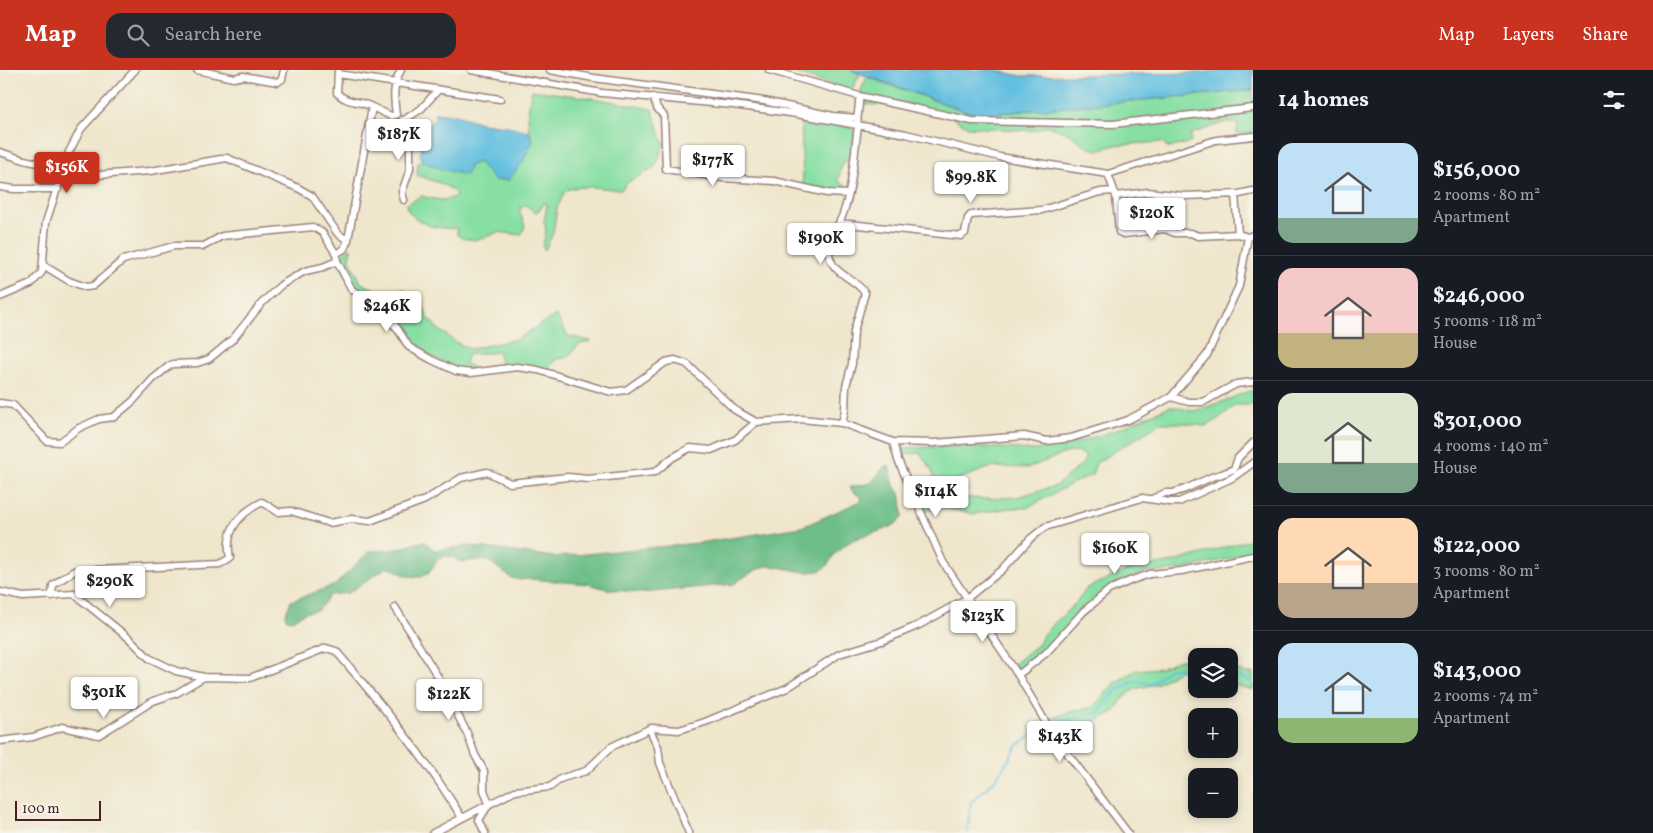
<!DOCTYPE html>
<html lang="en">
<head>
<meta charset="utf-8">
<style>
	:root { --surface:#171b24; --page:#242831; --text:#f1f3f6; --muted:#9ea1a6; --line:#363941; --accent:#c8321e }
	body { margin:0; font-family:Vollkorn,serif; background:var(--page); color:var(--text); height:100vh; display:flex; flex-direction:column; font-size:19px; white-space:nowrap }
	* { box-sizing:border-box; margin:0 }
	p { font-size:16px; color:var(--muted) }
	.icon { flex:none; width:28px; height:28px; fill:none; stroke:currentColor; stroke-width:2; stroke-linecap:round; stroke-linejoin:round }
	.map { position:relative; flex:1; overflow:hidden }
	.drawer { display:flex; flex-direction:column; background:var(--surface); width:400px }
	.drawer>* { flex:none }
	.tools { position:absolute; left:1188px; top:578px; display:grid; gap:10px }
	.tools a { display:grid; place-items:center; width:50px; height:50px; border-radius:10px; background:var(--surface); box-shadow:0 2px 8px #0003; font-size:25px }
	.scale { position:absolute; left:15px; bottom:12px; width:86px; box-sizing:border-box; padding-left:5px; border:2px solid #4a1f2b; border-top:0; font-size:14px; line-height:18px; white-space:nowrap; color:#4a1f2b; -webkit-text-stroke:4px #f7f3e8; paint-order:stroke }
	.price { position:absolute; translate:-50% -42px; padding:0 11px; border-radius:5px; background:#fff; color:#222; font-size:16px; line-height:32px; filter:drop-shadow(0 1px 2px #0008) }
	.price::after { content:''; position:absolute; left:50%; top:30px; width:15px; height:11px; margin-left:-8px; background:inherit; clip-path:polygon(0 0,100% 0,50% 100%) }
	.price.current { background:var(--accent); color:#fff }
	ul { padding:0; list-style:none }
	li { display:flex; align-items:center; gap:15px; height:125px; padding:0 25px }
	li+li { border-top:1px solid var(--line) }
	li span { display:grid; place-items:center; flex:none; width:140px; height:100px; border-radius:15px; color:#555 }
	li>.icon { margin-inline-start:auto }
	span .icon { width:60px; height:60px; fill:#fffc; stroke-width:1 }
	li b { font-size:21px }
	h2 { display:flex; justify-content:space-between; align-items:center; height:60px; padding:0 25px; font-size:21px }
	header { display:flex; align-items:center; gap:30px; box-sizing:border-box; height:70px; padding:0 25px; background:var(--accent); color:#fff }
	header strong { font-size:24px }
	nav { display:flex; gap:28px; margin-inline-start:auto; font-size:18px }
	.search { width:350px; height:45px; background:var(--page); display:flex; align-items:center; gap:12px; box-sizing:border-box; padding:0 18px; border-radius:15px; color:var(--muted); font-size:19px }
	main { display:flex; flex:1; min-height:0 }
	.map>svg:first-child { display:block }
</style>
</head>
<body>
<header>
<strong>Map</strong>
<div class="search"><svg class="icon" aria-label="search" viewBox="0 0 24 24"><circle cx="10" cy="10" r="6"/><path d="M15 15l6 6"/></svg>Search here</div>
<nav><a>Map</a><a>Layers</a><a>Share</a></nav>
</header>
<main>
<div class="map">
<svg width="1253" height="763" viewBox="0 0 1253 763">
	<rect width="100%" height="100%" fill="#f7f3e8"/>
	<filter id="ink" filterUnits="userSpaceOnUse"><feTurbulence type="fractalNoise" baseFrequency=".02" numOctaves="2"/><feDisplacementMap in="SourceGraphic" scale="10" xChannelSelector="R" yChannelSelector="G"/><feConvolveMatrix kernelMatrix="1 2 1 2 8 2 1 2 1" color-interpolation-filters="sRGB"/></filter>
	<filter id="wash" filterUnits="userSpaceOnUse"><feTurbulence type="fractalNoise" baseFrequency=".0096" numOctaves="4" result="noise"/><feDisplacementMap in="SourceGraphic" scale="20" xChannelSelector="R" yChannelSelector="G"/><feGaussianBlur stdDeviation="1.12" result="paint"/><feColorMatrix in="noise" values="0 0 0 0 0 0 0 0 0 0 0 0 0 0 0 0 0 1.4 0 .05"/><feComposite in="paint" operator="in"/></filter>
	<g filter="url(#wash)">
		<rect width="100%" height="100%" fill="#efe6cc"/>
		<path fill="#87dfa4" stroke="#687f68" d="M786 0H850L860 4 851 21Z
			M867 7 977 45 1253 20V62L1236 64 1238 54 1226 52 1191 64V72L1169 78 1162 72 1115 75 1098 80 1090 78 1067 63 1048 56 1031 61 968 57 950 46 904 33 875 35 860 33 861 20Z
			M532 20 598 29 652 39 664 75 655 97 628 112 621 120C604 119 580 113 565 121L557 138 553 163 545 180 542 177 544 170 546 159 544 152 547 135 546 133H544L540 140 535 142 526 135 520 138V143L525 156 521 165 498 162 489 166 475 170 462 168 457 165V158C441 161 410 153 406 135L421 126C432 128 447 134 456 125 453 116 427 109 417 105L418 93 422 91 444 100 470 95 479 92 494 110 533 70C525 53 528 37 532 20Z
			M801 47 850 57 855 62 848 91 842 93 838 111 846 115 845 122 803 115Z
			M351 178 350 190 361 213 385 224 403 219 423 234 427 246 437 258 457 273 471 279 517 269 556 245 568 266 591 271 578 275 567 288C555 287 553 291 548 301L501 297 499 282 467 285 465 294 473 297 471 301 457 299 416 279 408 272 396 252 354 219 339 193V186Z
			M1249 321H1253V335H1236L1214 352 1205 356 1185 353H1161L1096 393 1092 405 1075 412 1027 438H1009L974 444 944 438 925 441 922 430 933 425 984 429 1016 427 1056 416 1084 392 1085 385 1078 382 1065 383 1028 398 992 397 952 411 936 413 931 399 920 383 903 384 900 381 901 378 967 376 1036 380 1082 371 1113 361 1170 336 1194 341 1222 332Z
			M1253 469V483L1179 500 1143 503 1118 513 1046 580 1018 603 1013 594 1039 574 1044 563 1077 532 1087 518 1131 499 1174 492Z
			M1196 589V600L1179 601 1157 614 1135 619 1123 628 1115 641 1086 656 1053 660 1048 649 1073 641 1093 637 1115 613 1136 600 1160 598 1178 590Z
			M1229 597 1244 603H1253V620L1229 614Z"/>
		<path fill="#6dbe8a" stroke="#5c6e5a" d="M889 395 894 416 900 423 901 428 903 447C891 462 872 461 855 469 848 472 839 480 834 485 830 491 826 500 818 501 802 505 784 496 768 496 760 496 741 509 734 514L642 523 607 519 588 514 530 509 520 510 511 508 489 491 480 490 461 492 453 487 444 486 440 487 429 502 421 507 407 506 391 498H386L348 523 330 525 318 540 304 543 292 550 287 549 285 545 291 531 335 515 369 481 394 480 424 471 434 480 469 476 555 487 698 473 802 457 861 431 862 428 852 421 850 417 871 413 883 398Z"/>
		<path fill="#62bfe0" stroke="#566f86" d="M850 0H996L1021 6 1199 3 1226 0H1253V20L977 45Z
			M434 43 457 45 481 53 508 56 528 61 533 70 524 90 509 110H494L479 92 470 95 466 105 444 100 422 91 420 85 428 56 435 48Z"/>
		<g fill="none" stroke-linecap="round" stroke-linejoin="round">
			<path stroke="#62bfe0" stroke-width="2" d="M1229 602 1253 612
				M1055 653 1099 642 1117 620 1136 611 1151 614 1169 599 1196 595
				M967 763 971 732 996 709 1018 675 1043 657"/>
		</g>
	</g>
	<g filter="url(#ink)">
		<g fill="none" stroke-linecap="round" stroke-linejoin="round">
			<defs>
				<path id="minor" d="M197 0 234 8 243 6 278 12 282 9 284 0
					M471 0 602 23 733 35 797 44 906 64 1000 87 1108 104 1216 70 1253 66
					M550 0 594 8 764 31 833 46 857 48
					M769 0 859 26 972 51 1113 54 1253 38
					M338 1 337 23C348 34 360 30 372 37
					M338 4 500 29
					M653 27 657 38 664 46 666 99 723 108 774 111 827 123 848 124
					M402 50H404L421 39 438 20
					M0 82 24 90 61 98 71 107 150 101 227 88 298 118 312 126 338 164 348 170
					M1108 104 1116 126 1119 162 1124 164 1165 159 1175 163H1191L1198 166 1238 164 1248 167 1253 165
					M0 117 14 119H58
					M1235 124 1238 164
					M1116 126 1148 122 1184 126 1239 124 1253 121
					M404 130 402 122 410 99V72L404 55V50
					M840 153 961 166 965 163 968 148 971 145 1042 140 1100 122 1114 121
					M336 184 344 179 348 170 372 37 391 46 396 45C394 29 392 15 401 0
					M43 195 69 211 86 217 93 216 123 190 174 176H204L222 166 313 157 323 163 336 184 337 191 352 220 368 229 397 258 409 277 432 290 456 301 471 303 517 297 538 300 611 322 626 320 666 292 675 290 687 294 735 340 756 352
					M0 227 31 214 42 202 46 152 69 82 81 59 135 0
					M1171 327 1189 332H1203L1236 314 1253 312
					M0 333 13 335 47 371 60 372 79 358 99 349 114 347 133 331 153 309 169 296 173 294 197 293 209 289 233 269 262 233 281 215 305 201 323 197 337 191
					M842 353 845 340 846 316 852 294 854 261 865 223C856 209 835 205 830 188 825 174 838 157 843 144 853 117 854 85 858 56 856 46 860 37 859 26
					M893 372 898 390 943 492 1018 605 1052 663 1128 763
					M1152 429 1165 423H1173L1185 419 1214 406 1222 404 1234 399 1238 388 1253 373
					M0 522 23 527 74 524 130 569 149 588 176 601 204 607 250 608 326 578 336 581C381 634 426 688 462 748
					M52 526 53 515 74 501 220 494 230 488C224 460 239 444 262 432L278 442 291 441 329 453 352 449 370 451 425 430 461 408 487 402 510 413 568 407 588 409 655 402 672 388 690 378 711 380 735 370 756 352 801 349 842 353 893 372 934 373 1024 366 1047 371 1071 368 1128 350 1171 327 1207 285 1239 216 1248 167
					M395 537 438 607 467 663 475 685 484 701V720L489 734 479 750 485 763
					M1018 605 1046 583 1083 542 1109 520 1132 510 1150 504 1181 501 1253 486
					M651 658V662L658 677 660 693 689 763
					M0 671 33 667 62 657 99 665 153 631 177 623 204 607
					M433 763 515 721 550 717 562 708 586 701 611 677 651 658 679 660 705 652 787 618 839 584 882 571 919 555 966 529 1002 500 1030 469 1045 457 1142 428 1170 432H1179L1232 408 1253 393"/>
			</defs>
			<use href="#minor" stroke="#9c827c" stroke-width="9"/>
			<use href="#minor" stroke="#fff" stroke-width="6"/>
		</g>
	</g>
</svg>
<div class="tools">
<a><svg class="icon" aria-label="layers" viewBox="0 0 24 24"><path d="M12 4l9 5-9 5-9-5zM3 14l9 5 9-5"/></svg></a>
<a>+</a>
<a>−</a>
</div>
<div class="scale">100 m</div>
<b class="price" style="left:399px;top:91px">$187K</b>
<b class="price" style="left:713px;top:117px">$177K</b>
<b class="price current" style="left:67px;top:124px">$156K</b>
<b class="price" style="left:971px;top:134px">$99.8K</b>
<b class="price" style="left:1152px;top:170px">$120K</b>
<b class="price" style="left:821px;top:195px">$190K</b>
<b class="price" style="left:387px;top:263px">$246K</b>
<b class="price" style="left:936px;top:448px">$114K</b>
<b class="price" style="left:1115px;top:505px">$160K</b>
<b class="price" style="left:110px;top:538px">$290K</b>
<b class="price" style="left:983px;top:573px">$123K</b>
<b class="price" style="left:104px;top:649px">$301K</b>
<b class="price" style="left:449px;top:651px">$122K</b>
<b class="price" style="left:1060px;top:693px">$143K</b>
</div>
<section class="drawer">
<h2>14 homes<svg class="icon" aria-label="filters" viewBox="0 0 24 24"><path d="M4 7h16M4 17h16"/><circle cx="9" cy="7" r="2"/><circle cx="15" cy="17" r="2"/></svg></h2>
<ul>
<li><span style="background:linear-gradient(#bfe0f5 75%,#7fa58c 0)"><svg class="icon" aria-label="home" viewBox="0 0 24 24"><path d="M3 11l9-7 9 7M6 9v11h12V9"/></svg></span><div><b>$156,000</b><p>2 rooms · 80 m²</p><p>Apartment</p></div></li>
<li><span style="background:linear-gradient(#f6c9c9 65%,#c2b280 0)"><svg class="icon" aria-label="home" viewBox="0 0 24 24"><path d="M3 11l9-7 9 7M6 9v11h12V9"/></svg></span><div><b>$246,000</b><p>5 rooms · 118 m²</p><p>House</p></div></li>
<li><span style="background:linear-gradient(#dfe7d0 70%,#7fa58c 0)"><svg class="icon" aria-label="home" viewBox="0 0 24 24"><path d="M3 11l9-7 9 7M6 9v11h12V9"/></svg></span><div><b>$301,000</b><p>4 rooms · 140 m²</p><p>House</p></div></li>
<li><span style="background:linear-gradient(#ffd9b3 65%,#b9a48a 0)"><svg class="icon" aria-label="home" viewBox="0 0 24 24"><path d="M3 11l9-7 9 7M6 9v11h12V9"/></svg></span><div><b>$122,000</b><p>3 rooms · 80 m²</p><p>Apartment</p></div></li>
<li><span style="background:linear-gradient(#bfe0f5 75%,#8fb573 0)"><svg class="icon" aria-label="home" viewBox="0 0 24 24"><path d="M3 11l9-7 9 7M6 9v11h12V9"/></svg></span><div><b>$143,000</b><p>2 rooms · 74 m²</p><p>Apartment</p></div></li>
</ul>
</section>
</main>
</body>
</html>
